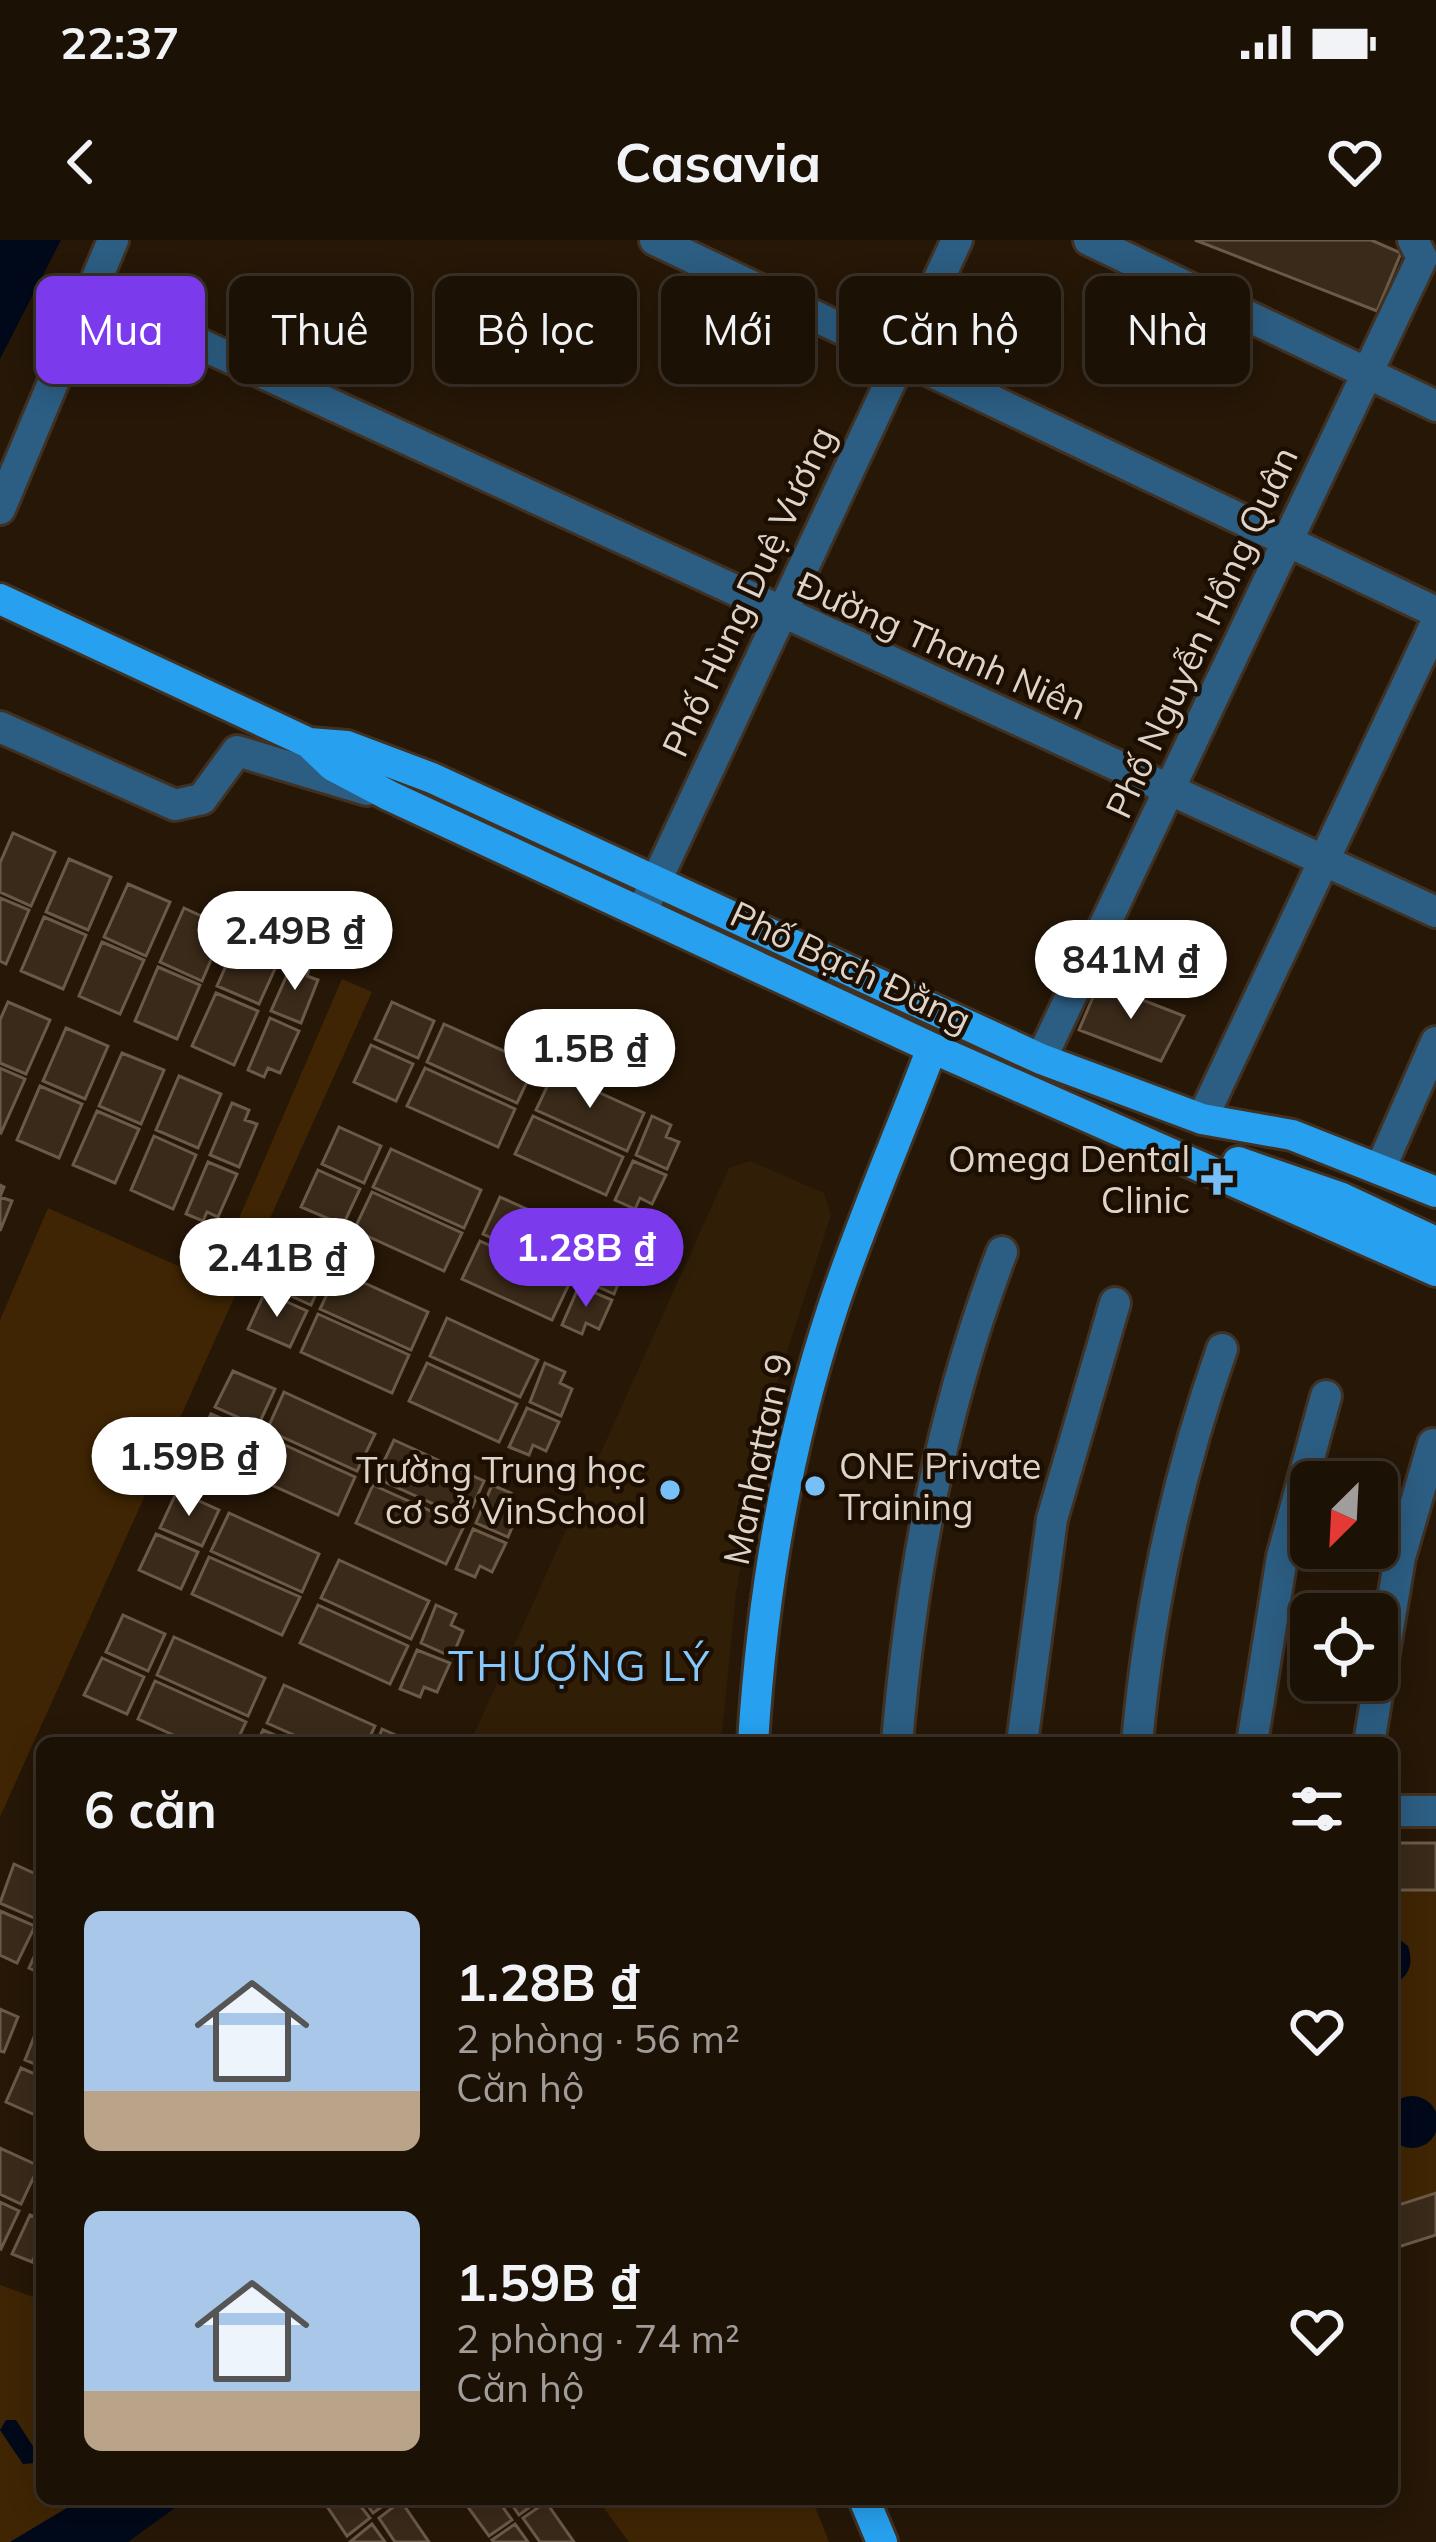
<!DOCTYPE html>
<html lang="vi">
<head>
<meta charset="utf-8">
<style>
	:root { --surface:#1c1105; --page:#291f13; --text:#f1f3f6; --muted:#a09d9a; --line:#3a3127; --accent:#7c3aed }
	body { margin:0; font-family:Mulish,sans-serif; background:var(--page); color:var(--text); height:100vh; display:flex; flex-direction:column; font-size:45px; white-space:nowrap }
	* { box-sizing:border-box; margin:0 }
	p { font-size:39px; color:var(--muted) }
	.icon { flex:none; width:66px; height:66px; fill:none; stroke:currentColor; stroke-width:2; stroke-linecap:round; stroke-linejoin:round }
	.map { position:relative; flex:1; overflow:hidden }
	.drawer { position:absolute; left:36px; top:1497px; width:1362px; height:768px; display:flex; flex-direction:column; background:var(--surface); border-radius:18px; box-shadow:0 6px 30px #0003,0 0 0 3px var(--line) }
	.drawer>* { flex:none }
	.guide { position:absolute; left:36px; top:36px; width:1365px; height:108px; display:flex; gap:24px }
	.needle { width:78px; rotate:204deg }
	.tools { position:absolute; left:1290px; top:1221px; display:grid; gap:24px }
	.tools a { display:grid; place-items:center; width:108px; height:108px; border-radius:18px; background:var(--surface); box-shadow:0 6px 30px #0003,0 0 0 3px var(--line); font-size:60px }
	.price { position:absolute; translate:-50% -102px; padding:0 27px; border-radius:42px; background:#fff; color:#222; font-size:39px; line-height:78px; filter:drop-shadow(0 3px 6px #0008) }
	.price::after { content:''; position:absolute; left:50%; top:72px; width:36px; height:27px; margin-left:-18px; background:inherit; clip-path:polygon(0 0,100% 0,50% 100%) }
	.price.on { background:var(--accent); color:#fff }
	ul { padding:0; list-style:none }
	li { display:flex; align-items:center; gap:36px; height:300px; padding:0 48px }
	li span { display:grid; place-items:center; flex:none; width:336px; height:240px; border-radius:18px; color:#555 }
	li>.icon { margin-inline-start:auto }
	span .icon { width:144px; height:144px; fill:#fffc; stroke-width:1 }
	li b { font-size:51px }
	h2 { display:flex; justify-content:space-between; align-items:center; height:144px; padding:0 48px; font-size:51px }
	.chip { padding:0 42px; border-radius:18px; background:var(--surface); box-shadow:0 6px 30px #0003,0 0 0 3px var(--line); font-size:42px; line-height:108px }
	.chip.on { background:var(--accent); color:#fff }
	.status { display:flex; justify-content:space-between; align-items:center; height:84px; padding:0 60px; background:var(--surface); direction:ltr }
	.status svg { height:33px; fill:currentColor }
	header { display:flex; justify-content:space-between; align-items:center; height:156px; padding:0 48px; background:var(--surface); font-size:54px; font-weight:700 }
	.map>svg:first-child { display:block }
</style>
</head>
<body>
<div class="status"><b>22:37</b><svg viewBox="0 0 49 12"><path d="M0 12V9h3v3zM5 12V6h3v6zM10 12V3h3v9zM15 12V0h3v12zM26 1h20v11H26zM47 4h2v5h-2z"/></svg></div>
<header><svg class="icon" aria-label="back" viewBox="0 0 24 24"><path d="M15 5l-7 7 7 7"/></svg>Casavia<svg class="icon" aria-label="heart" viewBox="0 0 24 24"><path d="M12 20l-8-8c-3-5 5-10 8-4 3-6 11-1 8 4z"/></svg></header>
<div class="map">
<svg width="1436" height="2302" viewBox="0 0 1436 2302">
	<rect width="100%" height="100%" fill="#261707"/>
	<path fill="#311e07" d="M750 921 824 953 831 975 775 1149 736 1352 721 1503H470L729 928Z"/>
	<path fill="#3f2503" d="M342 739 372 752 0 1577V1080L48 968 212 1041Z
		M1392 1650H1436V1953L1392 1967Z
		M0 2045 42 2060V2259H82L10 2302H0Z
		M597 2259H812L829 2302H629Z"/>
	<path fill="#00091a" d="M0 0H61L0 119Z
		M1392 1694 1408 1706C1414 1724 1409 1738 1392 1745Z
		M1386 1882a26 26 0 1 1 52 0a26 26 0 1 1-52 0Z
		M6 2180H16L38 2214 35 2223 23 2224 0 2190Z
		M82 2259H187L128 2302H10Z"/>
	<path fill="#3a2a1a" stroke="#6c5a48" stroke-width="3" d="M1195 0H1371L1401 13 1377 71Z
		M13 593 55 612 31 666 0 652V623Z
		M69 619 111 637 88 690 46 672Z
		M128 644 170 662 146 716 104 697Z
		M0 658 29 670 6 724 0 721Z
		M184 668 225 687 202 741 160 722Z
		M44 677 86 695 63 749 21 731Z
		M241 692 283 711 259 764 217 746Z
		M102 702 144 720 120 774 79 756Z
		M294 719 310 726 307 736 318 740 301 783 271 771Z
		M158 727 200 745 177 799 135 781Z
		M1099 743 1184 776 1161 821 1079 790Z
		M216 753 258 771 234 825 192 806Z
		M8 762 50 780 26 834 0 823V780Z
		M392 762 434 781 418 818 375 799Z
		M270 778 299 791 280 833 268 828 264 837 248 830Z
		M444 784 535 825 517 863 427 822Z
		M66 788 108 806 85 859 43 841Z
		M371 805 413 824 396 861 354 842Z
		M122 813 164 830 141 884 99 866Z
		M0 828 25 839 1 893 0 892Z
		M425 828 515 869 498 907 407 866Z
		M554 832 644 873 627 911 536 870Z
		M179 836 221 854 198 908 156 890Z
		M40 846 82 864 59 918 17 900Z
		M232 863 249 870 245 880 257 884 239 927 210 915Z
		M97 871 139 889 115 943 73 925Z
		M533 876 623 917 606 955 515 914Z
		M652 876 671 885 666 897 679 902 667 929 636 915Z
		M339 887 381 906 364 943 322 924Z
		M154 896 196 915 173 969 131 950Z
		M391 909 481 950 464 988 373 947Z
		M633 921 666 935 652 964 640 958 635 969 615 960Z
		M208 922 237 934 218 977 207 972 203 981 186 974Z
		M318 930 360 949 343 985 301 967Z
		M0 945 4 947 0 957 12 961 0 991Z
		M372 952 462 993 444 1031 354 990Z
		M500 957 591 998 573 1035 483 994Z
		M480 1001 570 1042 552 1080 462 1039Z
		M598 1001 618 1010 613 1021 625 1027 614 1054 583 1040Z
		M286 1009 328 1028 311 1065 269 1046Z
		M338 1031 428 1072 411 1110 320 1069Z
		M579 1046 612 1060 599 1089 586 1083 582 1094 562 1085Z
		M265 1052 307 1071 290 1107 248 1089Z
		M318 1074 409 1115 392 1153 301 1112Z
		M447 1078 538 1120 520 1157 430 1116Z
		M427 1123 517 1164 499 1202 409 1161Z
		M545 1123 565 1132 560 1143 572 1149 561 1176 530 1162Z
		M233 1131 275 1149 258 1186 215 1167Z
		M284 1152 375 1194 357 1231 267 1190Z
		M527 1168 559 1182 546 1211 533 1205 529 1215 509 1207Z
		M211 1174 253 1192 236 1229 194 1210Z
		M265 1196 355 1237 338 1275 247 1234Z
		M394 1200 484 1241 467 1279 376 1238Z
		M373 1245 464 1286 446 1324 356 1283Z
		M492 1245 511 1253 506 1265 519 1271 508 1297 476 1283Z
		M177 1251 219 1270 202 1306 160 1288Z
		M229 1273 319 1314 302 1352 211 1311Z
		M473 1289 506 1303 492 1332 480 1326 475 1337 456 1329Z
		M156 1294 198 1312 181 1349 139 1330Z
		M209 1317 300 1357 282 1395 192 1354Z
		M339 1320 429 1361 411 1399 321 1358Z
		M318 1365 408 1406 390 1444 300 1403Z
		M436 1365 456 1374 451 1385 463 1391 452 1417 421 1403Z
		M123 1375 165 1394 148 1431 106 1412Z
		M174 1397 265 1438 248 1476 157 1435Z
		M417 1410 450 1423 437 1452 424 1447 420 1457 400 1449Z
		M102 1418 144 1437 127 1474 84 1455Z
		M155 1441 246 1482 236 1503H191L138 1479Z
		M284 1445 375 1486 367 1503H312L267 1483Z
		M382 1489 402 1498 399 1503H377Z
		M263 1490 293 1503H257Z
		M1392 1603H1436V1650H1392Z
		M14 1624 42 1637 39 1680 0 1663Z
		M0 1671 35 1686 17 1723 0 1715Z
		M42 1699V1734L29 1728Z
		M0 1769 18 1777 4 1812 0 1811Z
		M38 1787 42 1789V1827L25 1820Z
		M21 1828 42 1837V1878L6 1862Z
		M0 1908 39 1926 21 1964 0 1954Z
		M1436 1953V1995L1392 2009V1967Z
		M0 1962 19 1971 1 2009 0 2008Z
		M30 1975 42 1980V2014L37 2012 32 2022 12 2014Z
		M322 2259H355L370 2278 347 2296Z
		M363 2259H393L373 2273Z
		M462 2259H497L512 2280 489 2296Z
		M508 2259H541L519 2275Z
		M401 2261 429 2302H395L379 2278Z
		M546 2262 574 2302H540L523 2278Z
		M372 2284 385 2302H350Z
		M515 2284 528 2302H494L492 2300Z"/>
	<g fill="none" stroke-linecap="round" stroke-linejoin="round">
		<defs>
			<path id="minor" d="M655 0 1436 372
				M1089 0 1436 166
				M91 54 1436 672
				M0 269 113 0
				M0 487 175 565 202 559 237 511 367 550
				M642 671 957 0
				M1041 819 1422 18 1413 0
				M1202 879 1436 383
				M1381 927 1436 802
				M897 1503C911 1335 941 1171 1002 1012
				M1022 1503 1052 1279 1115 1063
				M1137 1503C1149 1369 1177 1236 1222 1109
				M1252 1503 1282 1317 1326 1156
				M1369 1503 1400 1317 1433 1204
				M1392 1571H1436"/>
			<path id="major" d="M0 359 309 503 347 506 432 538 1041 819 1202 879 1292 895 1436 952
				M309 503 333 526 390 556 932 808 1436 1031
				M1238 922 1342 958 1436 1002
				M753 1503C762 1355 787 1205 834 1064 863 977 900 893 932 808
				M864 2259 882 2302"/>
		</defs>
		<use href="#minor" stroke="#403122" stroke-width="36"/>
		<use href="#major" stroke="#403122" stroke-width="36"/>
		<use href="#minor" stroke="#2c5e83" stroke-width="30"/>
		<use href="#major" stroke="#27a1ef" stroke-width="30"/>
	</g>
	<g fill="#77bff7" stroke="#1c0e01" stroke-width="4.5">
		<path d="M1211 921h12v12h12v12h-12v12h-12v-12h-12v-12h12z"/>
		<circle cx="815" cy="1246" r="12"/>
		<circle cx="670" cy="1250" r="12"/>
	</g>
	<g text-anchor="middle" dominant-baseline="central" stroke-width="9" stroke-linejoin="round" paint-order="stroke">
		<g font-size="36" fill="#ded4ca" stroke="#1c0e01">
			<text transform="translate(748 351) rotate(-65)">Phố Hùng Duệ Vương</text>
			<text transform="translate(1201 392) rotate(-65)">Phố Nguyễn Hồng Quân</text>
			<text transform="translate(942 405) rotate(24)">Đường Thanh Niên</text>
			<text transform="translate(851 726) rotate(25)">Phố Bạch Đằng</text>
			<text transform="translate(757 1219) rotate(-78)">Manhattan 9</text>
		</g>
		<g font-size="36" fill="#ded4ca" stroke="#1c0e01" text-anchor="end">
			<text x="1190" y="918">Omega Dental<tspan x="1190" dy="41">Clinic</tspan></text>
			<text x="839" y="1225" text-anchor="start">ONE Private<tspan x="839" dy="41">Training</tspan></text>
			<text x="646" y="1229">Trường Trung học<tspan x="646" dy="41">cơ sở VinSchool</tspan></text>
		</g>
		<g font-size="42" letter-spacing="3" fill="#86c8fc" stroke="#1c0e01">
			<text x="580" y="1425">THƯỢNG LÝ</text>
		</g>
	</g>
</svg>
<div class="tools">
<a><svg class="needle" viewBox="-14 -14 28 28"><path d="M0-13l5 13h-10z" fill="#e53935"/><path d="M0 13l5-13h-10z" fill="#a09d9a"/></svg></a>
<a><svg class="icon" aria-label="locate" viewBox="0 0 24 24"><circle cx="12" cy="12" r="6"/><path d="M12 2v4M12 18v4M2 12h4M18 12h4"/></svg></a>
</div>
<b class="price" style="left:295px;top:753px">2.49B ₫</b>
<b class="price" style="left:1131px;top:782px">841M ₫</b>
<b class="price" style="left:590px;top:871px">1.5B ₫</b>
<b class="price on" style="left:586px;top:1070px">1.28B ₫</b>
<b class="price" style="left:277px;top:1080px">2.41B ₫</b>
<b class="price" style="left:189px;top:1279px">1.59B ₫</b>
<div class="guide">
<a class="chip on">Mua</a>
<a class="chip">Thuê</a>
<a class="chip">Bộ lọc</a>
<a class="chip">Mới</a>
<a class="chip">Căn hộ</a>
<a class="chip">Nhà</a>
</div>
<section class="drawer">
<h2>6 căn<svg class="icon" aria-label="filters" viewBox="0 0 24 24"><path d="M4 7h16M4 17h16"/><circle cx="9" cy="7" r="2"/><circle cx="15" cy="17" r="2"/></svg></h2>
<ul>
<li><span style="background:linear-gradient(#a9c7e8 75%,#b9a48a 0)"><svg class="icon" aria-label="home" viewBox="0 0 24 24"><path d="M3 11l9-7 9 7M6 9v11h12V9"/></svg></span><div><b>1.28B ₫</b><p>2 phòng · 56 m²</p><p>Căn hộ</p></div><svg class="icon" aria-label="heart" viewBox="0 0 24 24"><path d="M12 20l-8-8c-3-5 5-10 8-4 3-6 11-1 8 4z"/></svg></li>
<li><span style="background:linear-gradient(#a9c7e8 75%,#b9a48a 0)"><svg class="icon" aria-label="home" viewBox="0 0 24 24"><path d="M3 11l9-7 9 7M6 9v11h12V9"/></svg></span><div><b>1.59B ₫</b><p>2 phòng · 74 m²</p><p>Căn hộ</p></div><svg class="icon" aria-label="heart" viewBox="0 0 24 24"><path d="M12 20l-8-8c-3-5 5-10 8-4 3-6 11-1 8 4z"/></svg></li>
</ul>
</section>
</div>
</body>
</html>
